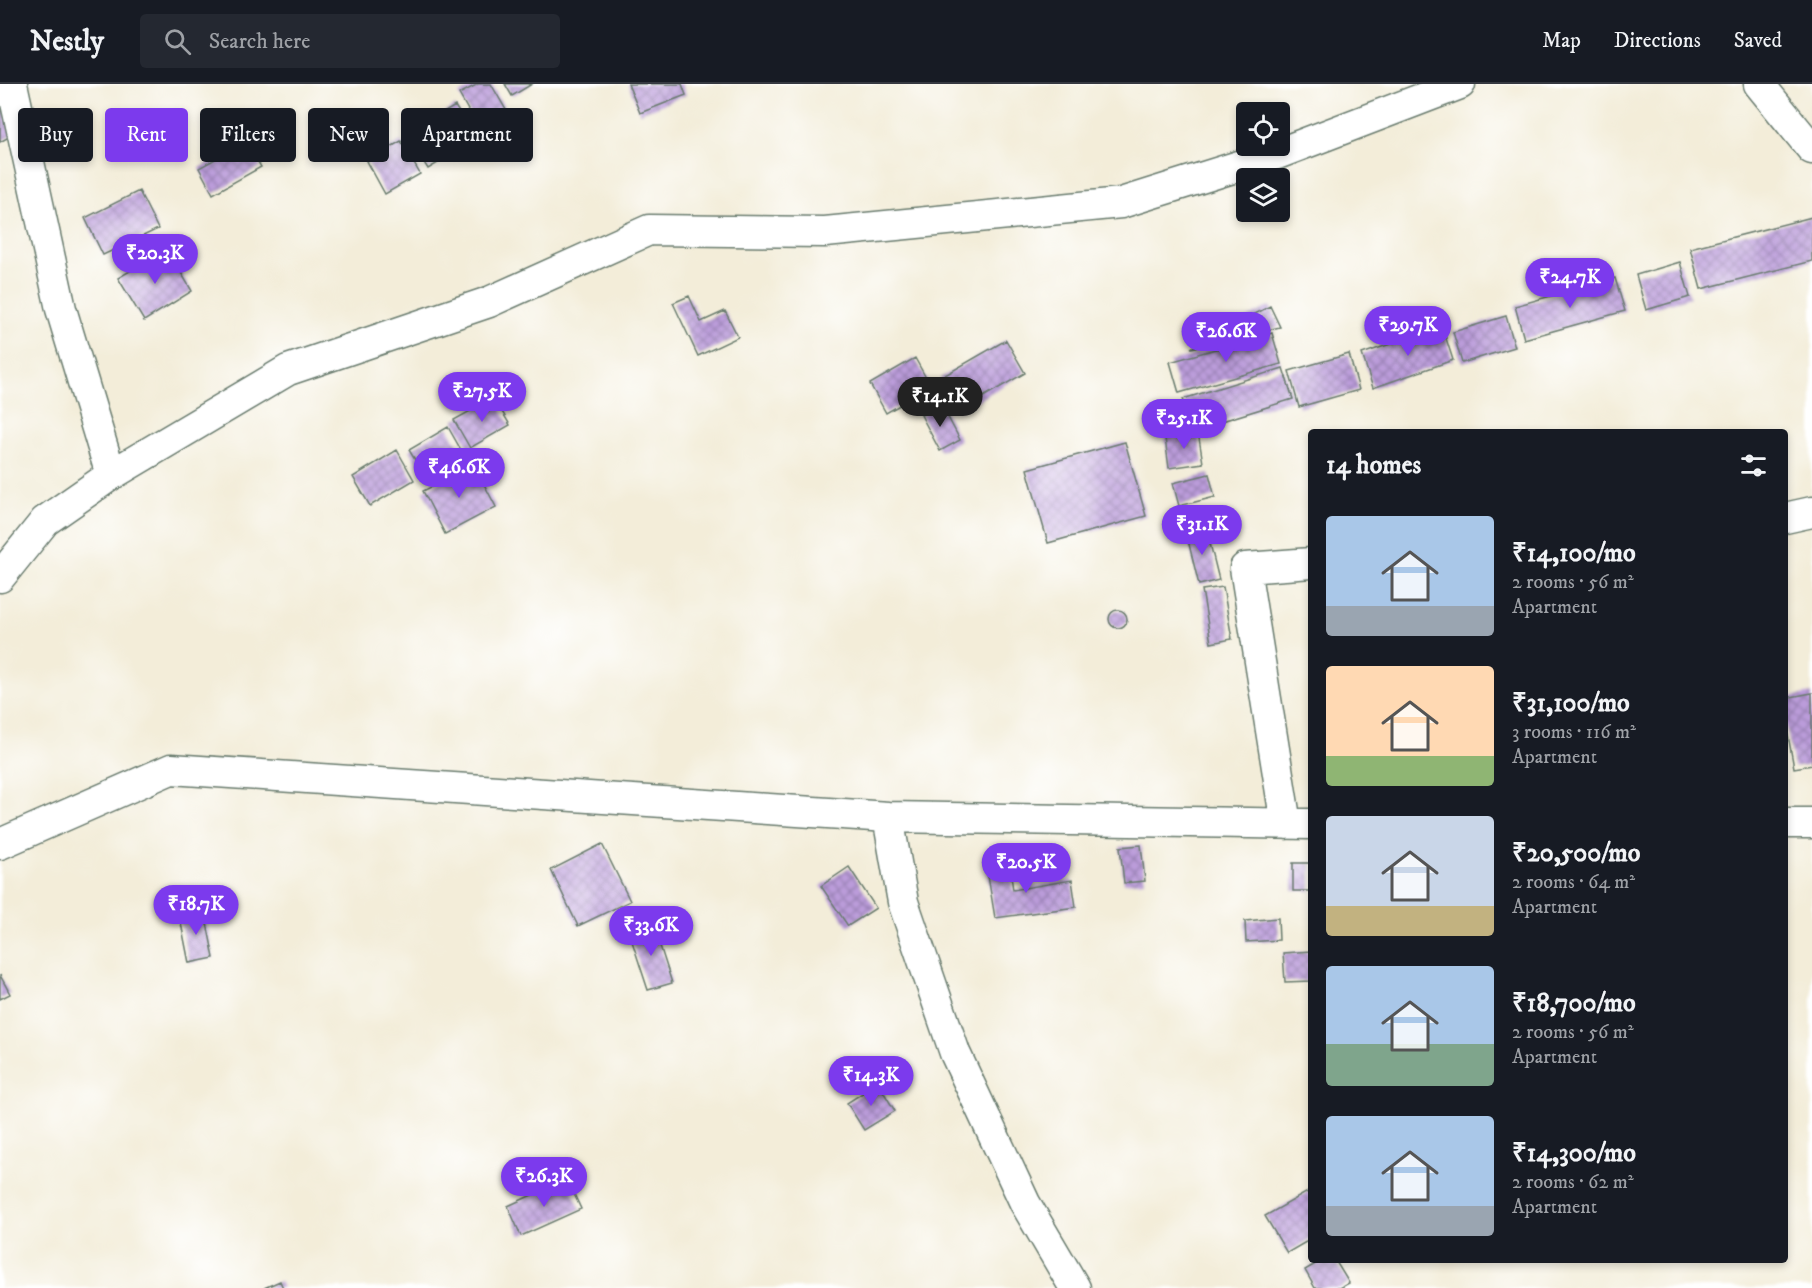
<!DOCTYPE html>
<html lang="en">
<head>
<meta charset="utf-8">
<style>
	:root { --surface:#171b24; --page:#242831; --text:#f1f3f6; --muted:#9ea1a6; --line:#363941; --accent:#7c3aed }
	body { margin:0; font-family:"IM FELL DW Pica",serif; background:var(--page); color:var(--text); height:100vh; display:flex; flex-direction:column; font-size:22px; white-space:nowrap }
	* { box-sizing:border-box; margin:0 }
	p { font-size:20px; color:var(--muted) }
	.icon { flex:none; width:33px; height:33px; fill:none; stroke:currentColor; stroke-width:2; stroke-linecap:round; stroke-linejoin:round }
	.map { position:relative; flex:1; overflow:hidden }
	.drawer { position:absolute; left:1308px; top:345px; width:480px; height:834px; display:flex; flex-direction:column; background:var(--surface); border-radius:6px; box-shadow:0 3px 9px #0003 }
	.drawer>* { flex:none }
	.banner { position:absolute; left:18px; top:24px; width:570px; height:54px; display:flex; gap:12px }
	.buttons { position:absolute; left:1236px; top:18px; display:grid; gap:12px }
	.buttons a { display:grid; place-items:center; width:54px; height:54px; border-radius:6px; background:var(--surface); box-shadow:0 3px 9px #0003; font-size:30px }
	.price { position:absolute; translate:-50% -51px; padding:0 14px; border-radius:21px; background:var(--accent); color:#fff; font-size:20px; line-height:39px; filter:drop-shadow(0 2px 3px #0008) }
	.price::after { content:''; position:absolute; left:50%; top:36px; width:18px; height:14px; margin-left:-9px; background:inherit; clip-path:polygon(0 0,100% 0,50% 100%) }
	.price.current { background:#222; color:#fff }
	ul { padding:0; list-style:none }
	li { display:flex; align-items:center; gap:18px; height:150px; padding:0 18px }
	li span { display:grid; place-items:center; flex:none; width:168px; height:120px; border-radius:6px; color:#555 }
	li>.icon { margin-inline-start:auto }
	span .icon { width:72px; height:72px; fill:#fffc; stroke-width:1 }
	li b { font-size:26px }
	h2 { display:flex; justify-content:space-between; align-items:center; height:72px; padding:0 18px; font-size:26px }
	.chip { padding:0 21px; border-radius:6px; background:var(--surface); box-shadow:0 3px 9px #0003; font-size:21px; line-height:54px }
	.chip.current { background:var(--accent); color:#fff }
	header { display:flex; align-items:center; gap:36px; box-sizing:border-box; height:84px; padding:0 30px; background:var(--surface); border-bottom:2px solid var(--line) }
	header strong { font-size:28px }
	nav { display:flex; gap:33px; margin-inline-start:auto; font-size:21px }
	.search { width:420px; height:54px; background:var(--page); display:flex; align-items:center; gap:15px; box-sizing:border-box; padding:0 21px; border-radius:6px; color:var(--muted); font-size:22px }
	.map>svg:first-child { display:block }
</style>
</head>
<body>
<header>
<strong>Nestly</strong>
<div class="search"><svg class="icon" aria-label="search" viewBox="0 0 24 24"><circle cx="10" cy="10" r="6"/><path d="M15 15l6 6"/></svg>Search here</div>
<nav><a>Map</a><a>Directions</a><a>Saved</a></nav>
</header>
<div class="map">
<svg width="1812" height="1204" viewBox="0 0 1812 1204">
	<defs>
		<pattern id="building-cross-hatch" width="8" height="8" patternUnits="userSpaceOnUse" patternTransform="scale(1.5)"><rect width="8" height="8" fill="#bb9cda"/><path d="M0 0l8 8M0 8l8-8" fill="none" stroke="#9780b2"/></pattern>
	</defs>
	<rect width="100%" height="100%" fill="#fff"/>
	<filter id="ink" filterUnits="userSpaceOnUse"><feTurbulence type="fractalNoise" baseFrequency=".0167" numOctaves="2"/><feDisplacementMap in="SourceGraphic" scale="12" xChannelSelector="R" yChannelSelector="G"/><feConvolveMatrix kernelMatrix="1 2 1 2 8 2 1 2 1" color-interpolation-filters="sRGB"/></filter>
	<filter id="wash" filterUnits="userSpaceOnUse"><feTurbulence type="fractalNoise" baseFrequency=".008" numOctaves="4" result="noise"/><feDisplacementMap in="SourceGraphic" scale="24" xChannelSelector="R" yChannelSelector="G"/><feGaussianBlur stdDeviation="1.35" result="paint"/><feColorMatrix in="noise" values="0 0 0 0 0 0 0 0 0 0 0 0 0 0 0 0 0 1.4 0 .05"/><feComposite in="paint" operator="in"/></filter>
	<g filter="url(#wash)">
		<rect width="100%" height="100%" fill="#f3edd9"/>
		<g id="blocks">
			<path fill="url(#building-cross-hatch)" d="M478 0H491L506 26 477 42 459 10Z
				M505 0H532L512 12Z
				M628 0H682L686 11 640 29Z
				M0 15 18 48 0 58Z
				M455 22 476 56 428 85 407 51Z
				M401 57 420 90 385 110 367 77Z
				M246 58 261 83 213 110 199 84Z
				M139 107 158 145 103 171 85 134Z
				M1812 133V177L1701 205 1690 164Z
				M167 165 192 207 144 237 118 194Z
				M1680 178 1690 213 1646 226 1636 191Z
				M1615 194 1625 227 1524 255 1515 222Z
				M689 212 701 238 725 227 738 253 698 272 673 219Z
				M1270 222 1280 243 1192 264H1191Z
				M1506 232 1515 263 1462 279 1453 248Z
				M1442 242 1453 276 1373 304 1362 270Z
				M1272 249 1281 280 1179 309 1170 278Z
				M1006 256 1025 289 959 327 940 294Z
				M1349 270 1359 306 1299 323 1289 287Z
				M915 274 931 303 886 329 870 300Z
				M1283 284 1293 315 1193 346 1183 315Z
				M494 314 510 341 470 364 454 336Z
				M941 320 960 356 940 367 921 331Z
				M448 343 461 366 423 389 409 366Z
				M1198 348 1203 379 1169 384 1165 354Z
				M1125 358 1146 432 1048 459 1027 385Z
				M397 366 414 396 370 422 353 393Z
				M474 381 496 423 445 450 423 407Z
				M1209 390 1215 413 1179 422 1173 399Z
				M1206 443 1219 496 1199 501 1186 448Z
				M1223 503 1232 555 1211 559 1202 506Z
				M1109 535a9 9 0 1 1 18 0a9 9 0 1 1-18 0Z
				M1812 609V681L1794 684 1785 635V614Z
				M602 760 630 817 578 842 551 786Z
				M1141 761 1145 797 1124 799 1120 763Z
				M1009 777 1013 806 1072 796 1076 823 995 834 986 780Z
				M1293 779H1311V807H1293Z
				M849 783 876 824 848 842 821 802Z
				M204 824 214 874 189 879 179 829Z
				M1278 834 1279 856 1246 858 1245 837Z
				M653 840 672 899 648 906 629 848Z
				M1311 867V897L1285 898 1283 869Z
				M0 891 10 910 0 915Z
				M878 999 895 1027 864 1046 847 1019Z
				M567 1095 581 1125 521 1152 508 1122Z
				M1311 1106V1155L1287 1169 1265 1132Z
				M1322 1176H1335L1349 1199 1340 1204H1315L1305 1186Z
				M280 1197 283 1204H264Z"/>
		</g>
	</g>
	<g filter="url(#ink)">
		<use href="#blocks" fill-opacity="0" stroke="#697b6e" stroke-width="1.5"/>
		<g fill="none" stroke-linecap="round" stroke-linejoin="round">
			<defs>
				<path id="minor" d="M12 0 61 225 111 391
					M1759 0 1812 65
					M1785 434 1812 428
					M0 493 45 437 111 391 288 286 489 218 649 146 825 148 1121 119 1277 70 1460 0
					M888 733 903 818 955 969 1025 1119 1075 1204
					M1785 739H1812
					M1286 740 1245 484 1311 479
					M0 760 171 685 888 733 1311 740"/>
			</defs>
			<use href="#minor" stroke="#697b6e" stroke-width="33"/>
			<use href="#minor" stroke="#fff" stroke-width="30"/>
		</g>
	</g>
</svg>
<div class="buttons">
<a><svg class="icon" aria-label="locate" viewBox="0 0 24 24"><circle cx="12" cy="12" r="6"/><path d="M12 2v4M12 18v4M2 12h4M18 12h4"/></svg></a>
<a><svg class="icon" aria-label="layers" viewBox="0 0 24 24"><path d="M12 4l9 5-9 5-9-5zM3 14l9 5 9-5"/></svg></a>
</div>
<b class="price" style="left:155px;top:201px">₹20.3K</b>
<b class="price" style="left:1570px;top:225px">₹24.7K</b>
<b class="price" style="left:1408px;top:273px">₹29.7K</b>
<b class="price" style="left:1226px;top:279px">₹26.6K</b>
<b class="price" style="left:482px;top:339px">₹27.5K</b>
<b class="price current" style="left:940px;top:344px">₹14.1K</b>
<b class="price" style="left:1184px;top:366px">₹25.1K</b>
<b class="price" style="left:459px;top:415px">₹46.6K</b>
<b class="price" style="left:1202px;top:472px">₹31.1K</b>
<b class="price" style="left:1026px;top:810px">₹20.5K</b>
<b class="price" style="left:196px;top:852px">₹18.7K</b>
<b class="price" style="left:651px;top:873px">₹33.6K</b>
<b class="price" style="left:871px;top:1023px">₹14.3K</b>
<b class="price" style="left:544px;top:1124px">₹26.3K</b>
<div class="banner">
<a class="chip">Buy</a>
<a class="chip current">Rent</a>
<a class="chip">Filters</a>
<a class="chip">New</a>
<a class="chip">Apartment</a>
</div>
<section class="drawer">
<h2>14 homes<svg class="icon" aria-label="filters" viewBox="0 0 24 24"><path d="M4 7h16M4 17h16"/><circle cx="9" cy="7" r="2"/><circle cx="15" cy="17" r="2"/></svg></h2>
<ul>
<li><span style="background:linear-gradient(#a9c7e8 75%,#9aa5b1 0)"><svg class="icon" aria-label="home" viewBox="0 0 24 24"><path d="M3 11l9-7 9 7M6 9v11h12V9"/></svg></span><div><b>₹14,100/mo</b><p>2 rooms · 56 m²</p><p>Apartment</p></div></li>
<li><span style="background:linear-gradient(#ffd9b3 75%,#8fb573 0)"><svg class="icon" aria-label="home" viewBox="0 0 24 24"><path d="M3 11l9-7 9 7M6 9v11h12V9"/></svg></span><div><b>₹31,100/mo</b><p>3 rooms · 116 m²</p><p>Apartment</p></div></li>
<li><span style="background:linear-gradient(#c9d6e8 75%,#c2b280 0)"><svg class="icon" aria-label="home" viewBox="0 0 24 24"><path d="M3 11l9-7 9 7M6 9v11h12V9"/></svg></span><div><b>₹20,500/mo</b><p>2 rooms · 64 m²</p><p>Apartment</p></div></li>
<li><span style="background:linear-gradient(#a9c7e8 65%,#7fa58c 0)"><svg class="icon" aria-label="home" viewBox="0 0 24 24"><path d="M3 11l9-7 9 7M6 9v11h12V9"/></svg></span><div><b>₹18,700/mo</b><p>2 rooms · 56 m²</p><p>Apartment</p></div></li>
<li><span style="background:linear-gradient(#a9c7e8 75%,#9aa5b1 0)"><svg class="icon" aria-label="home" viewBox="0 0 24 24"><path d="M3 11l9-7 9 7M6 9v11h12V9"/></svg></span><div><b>₹14,300/mo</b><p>2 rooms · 62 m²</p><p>Apartment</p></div></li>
</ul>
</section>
</div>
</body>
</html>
